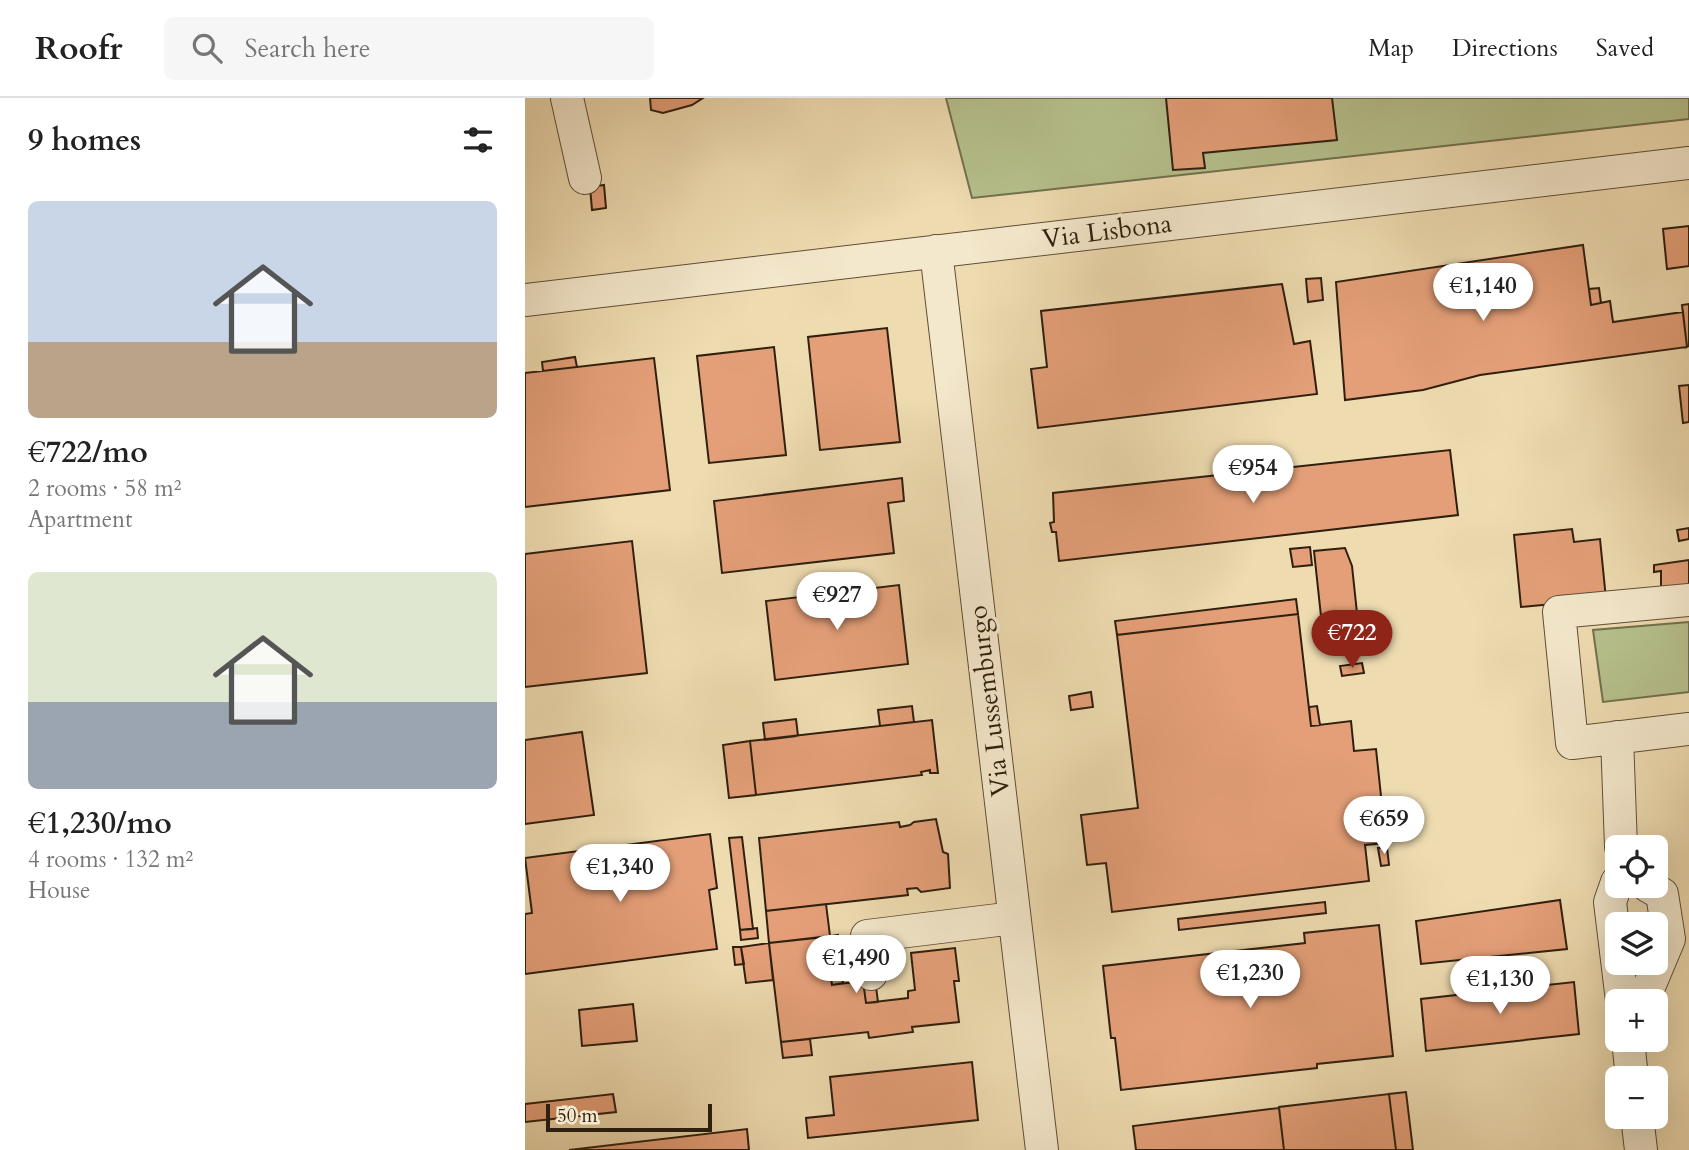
<!DOCTYPE html>
<html lang="en">
<head>
<meta charset="utf-8">
<style>
	:root { --surface:#fff; --page:#f6f6f6; --text:#222; --muted:#767676; --line:#e0e0e0; --accent:#8f2418 }
	body { margin:0; font-family:Cardo,serif; background:var(--page); color:var(--text); height:100vh; display:flex; flex-direction:column; font-size:26px; white-space:nowrap }
	* { box-sizing:border-box; margin:0 }
	p { font-size:23px; color:var(--muted) }
	.icon { flex:none; width:38px; height:38px; fill:none; stroke:currentColor; stroke-width:2; stroke-linecap:round; stroke-linejoin:round }
	.map { position:relative; flex:1; overflow:hidden }
	.details { display:flex; flex-direction:column; background:var(--surface); width:525px }
	.details>* { flex:none }
	.fabs { position:absolute; left:1080px; top:737px; display:grid; gap:14px }
	.fabs a { display:grid; place-items:center; width:63px; height:63px; border-radius:10px; background:var(--surface); box-shadow:0 7px 28px #0002; font-size:35px }
	.scale { position:absolute; left:21px; bottom:18px; width:166px; box-sizing:border-box; padding-left:7px; border:4px solid #2f1f0e; border-top:0; font-size:19px; line-height:24px; white-space:nowrap; color:#2f1f0e; -webkit-text-stroke:5px #f4e8cc; paint-order:stroke }
	.price { position:absolute; translate:-50% -60px; padding:0 16px; border-radius:24px; background:#fff; color:#222; font-size:23px; line-height:46px; filter:drop-shadow(0 2px 4px #0008) }
	.price::after { content:''; position:absolute; left:50%; top:42px; width:21px; height:16px; margin-left:-10px; background:inherit; clip-path:polygon(0 0,100% 0,50% 100%) }
	.price.selected { background:var(--accent); color:#fff }
	ul { padding:0; list-style:none }
	li { display:grid; align-content:center; gap:14px; height:371px; padding:0 28px }
	li span { display:grid; place-items:center; height:217px; border-radius:10px; color:#555 }
	li>.icon { margin-inline-start:auto }
	span .icon { width:126px; height:126px; fill:#fffc; stroke-width:1 }
	li b { font-size:30px }
	h2 { display:flex; justify-content:space-between; align-items:center; height:84px; padding:0 28px; font-size:30px }
	header { display:flex; align-items:center; gap:42px; box-sizing:border-box; height:98px; padding:0 35px; background:var(--surface); border-bottom:2px solid var(--line) }
	header strong { font-size:33px }
	nav { display:flex; gap:38px; margin-inline-start:auto; font-size:24px }
	.search { width:490px; height:63px; background:var(--page); display:flex; align-items:center; gap:18px; box-sizing:border-box; padding:0 24px; border-radius:10px; color:var(--muted); font-size:26px }
	main { display:flex; flex:1; min-height:0 }
	.map>svg:first-child { display:block }
</style>
</head>
<body>
<header>
<strong>Roofr</strong>
<div class="search"><svg class="icon" aria-label="search" viewBox="0 0 24 24"><circle cx="10" cy="10" r="6"/><path d="M15 15l6 6"/></svg>Search here</div>
<nav><a>Map</a><a>Directions</a><a>Saved</a></nav>
</header>
<main>
<section class="details">
<h2>9 homes<svg class="icon" aria-label="filters" viewBox="0 0 24 24"><path d="M4 7h16M4 17h16"/><circle cx="9" cy="7" r="2"/><circle cx="15" cy="17" r="2"/></svg></h2>
<ul>
<li><span style="background:linear-gradient(#c9d6e8 65%,#b9a48a 0)"><svg class="icon" aria-label="home" viewBox="0 0 24 24"><path d="M3 11l9-7 9 7M6 9v11h12V9"/></svg></span><div><b>€722/mo</b><p>2 rooms · 58 m²</p><p>Apartment</p></div></li>
<li><span style="background:linear-gradient(#dfe7d0 60%,#9aa5b1 0)"><svg class="icon" aria-label="home" viewBox="0 0 24 24"><path d="M3 11l9-7 9 7M6 9v11h12V9"/></svg></span><div><b>€1,230/mo</b><p>4 rooms · 132 m²</p><p>House</p></div></li>
</ul>
</section>
<div class="map">
<svg width="1164" height="1052" viewBox="0 0 1164 1052">
	<rect width="100%" height="100%" fill="#eedbb0"/>
	<filter id="stains"><feTurbulence type="fractalNoise" baseFrequency=".00286" numOctaves="4"/><feColorMatrix values="0 0 0 0 .2 0 0 0 0 .09 0 0 0 0 .02 0 0 0 .5 -.17"/></filter>
	<radialGradient id="worn" r=".72"><stop offset=".6" stop-color="#630" stop-opacity="0"/><stop offset="1" stop-color="#630" stop-opacity=".3"/></radialGradient>
	<path fill="#b6c18d" stroke="#72704e" stroke-width="2" d="M421 0H1164V21L447 100Z
		M1164 524V594L1078 604 1068 532Z"/>
	<path fill="#e49f78" stroke="#2f1f0e" stroke-width="2" d="M125 0H178L167 7 138 15 126 12Z
		M641 0H807L812 42 678 55 680 70 648 72Z
		M79 87 81 110 67 112 65 89Z
		M1164 128V168L1142 171 1138 131Z
		M1058 147 1066 207 1085 203 1088 224 1158 214 1162 249 955 277 898 292 820 302 811 184Z
		M796 180 798 202 783 204 781 181Z
		M757 186 769 246 785 243 792 296 513 330 506 271 522 269 516 213Z
		M1074 190 1076 205 1066 207 1064 191Z
		M1164 206V248L1162 249 1157 207Z
		M362 230 375 344 295 352 283 239Z
		M249 249 261 357 184 365 172 258Z
		M50 259 52 269 18 273 17 264Z
		M129 260 145 392 0 409V275Z
		M1164 287V324L1158 325 1154 288Z
		M925 352 933 417 534 463 531 434H527L525 425 529 424 528 395Z
		M377 380 379 403 363 405 369 455 197 475 189 403Z
		M1164 430V441L1154 443 1152 432Z
		M1047 431 1049 444 1075 441 1081 501 996 509 989 437Z
		M107 443 122 575 0 589V456Z
		M785 449 787 467 768 469 765 451Z
		M820 450 827 468 834 534 798 537 789 453Z
		M1164 462V492L1136 494V473L1129 474V467Z
		M374 487 383 566 250 582 241 503Z
		M771 501 773 516 592 537 590 523Z
		M773 516 786 628 826 623 829 653 851 651 861 745 840 747 844 783 587 814 581 765 562 767 556 717 613 710 592 537Z
		M837 565 839 575 817 578 815 568Z
		M566 594 568 609 546 612 544 598Z
		M387 608 389 624 355 628 353 612Z
		M792 608 795 627 786 628 784 609Z
		M271 621 273 638 240 642 238 625Z
		M407 622 413 675H405V672L396 674 397 677 231 697 225 643Z
		M57 634 69 717 0 726V642Z
		M225 643 231 697 204 700 198 647Z
		M411 721 418 754 423 756 425 790 396 794 392 790 382 791 383 797 241 813 234 740 374 724 375 729 385 727 389 724Z
		M185 736 192 790 184 792 192 851 0 876V816L7 815 0 760Z
		M217 739 228 831 215 832 204 740Z
		M862 749 864 767 856 768 853 750Z
		M1035 802 1042 851 896 866 891 823Z
		M800 804 801 815 654 832 653 821Z
		M301 806 305 838 244 845 241 813Z
		M854 827 868 958 792 966V970L596 992 590 940H586L578 868 780 845 779 835Z
		M232 830 233 840 216 842 215 832Z
		M313 837 318 885 307 887 300 839Z
		M300 839 307 887 338 883 341 905 383 900V893L390 892 386 855 430 850 434 883H429L434 924 387 929 388 934 344 940 343 934 256 944 244 845Z
		M244 845 248 882 221 885 216 849Z
		M208 849H216L219 866 210 867Z
		M350 881 353 904 341 905 338 883Z
		M1049 884 1054 936 901 953 896 901Z
		M108 906 112 943 57 948 54 912Z
		M285 941 287 957 258 960 256 944Z
		M447 964 453 1022 283 1040 281 1020 309 1017 305 979Z
		M881 994 888 1052H871L864 996Z
		M88 996 91 1014 0 1024V1006Z
		M864 996 871 1052H759L754 1009Z
		M754 1010 759 1052H611L608 1028Z
		M222 1031 224 1052H44Z"/>
	<g fill="none" stroke-linecap="round" stroke-linejoin="round">
		<defs>
			<path id="minor" d="M42 0 60 80
				M411 153 517 1052
				M0 202 1164 65
				M1164 502 1034 514 1047 645 1164 631
				M1092 639 1096 749
				M1092 784 1085 804 1097 903
				M346 876 342 838 489 820
				M1118 903 1144 841 1137 796 1123 788
				M1103 942 1107 980
				M1112 1018 1116 1052"/>
		</defs>
		<use href="#minor" stroke="#5f4e36" stroke-width="34"/>
		<use href="#minor" stroke="#f4e8cc" stroke-width="32"/>
	</g>
	<g text-anchor="middle" dominant-baseline="central" stroke-width="7" stroke-linejoin="round" paint-order="stroke">
		<g font-size="26" fill="#2f1f0e" stroke="#f4e8cc">
			<text transform="translate(582 133) rotate(-7)">Via Lisbona</text>
			<text transform="translate(464 603) rotate(-97)">Via Lussemburgo</text>
		</g>
	</g>
	<rect width="100%" height="100%" filter="url(#stains)"/>
	<rect width="100%" height="100%" fill="url(#worn)"/>
</svg>
<div class="fabs">
<a><svg class="icon" aria-label="locate" viewBox="0 0 24 24"><circle cx="12" cy="12" r="6"/><path d="M12 2v4M12 18v4M2 12h4M18 12h4"/></svg></a>
<a><svg class="icon" aria-label="layers" viewBox="0 0 24 24"><path d="M12 4l9 5-9 5-9-5zM3 14l9 5 9-5"/></svg></a>
<a>+</a>
<a>−</a>
</div>
<div class="scale">50 m</div>
<b class="price" style="left:958px;top:225px">€1,140</b>
<b class="price" style="left:728px;top:407px">€954</b>
<b class="price" style="left:312px;top:534px">€927</b>
<b class="price selected" style="left:827px;top:572px">€722</b>
<b class="price" style="left:859px;top:758px">€659</b>
<b class="price" style="left:95px;top:806px">€1,340</b>
<b class="price" style="left:331px;top:897px">€1,490</b>
<b class="price" style="left:725px;top:912px">€1,230</b>
<b class="price" style="left:975px;top:918px">€1,130</b>
</div>
</main>
</body>
</html>
